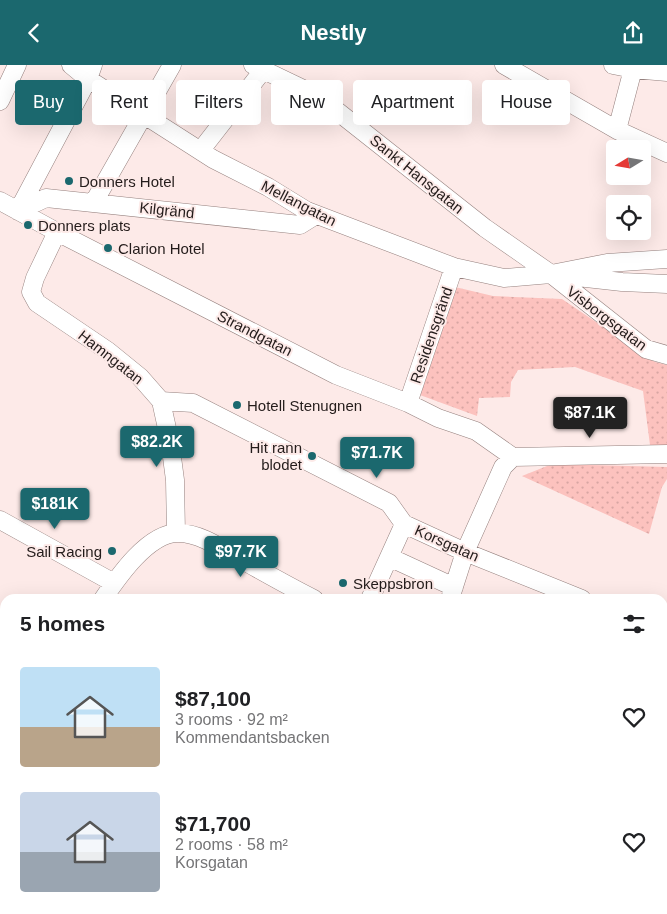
<!DOCTYPE html>
<html lang="en">
<head>
<meta charset="utf-8">
<style>
	:root { --surface:#fff; --page:#f2f2f2; --text:#202124; --muted:#757577; --accent:#1b686e }
	body { margin:0; font-family:Arial,sans-serif; background:var(--page); color:var(--text); height:100vh; display:flex; flex-direction:column; font-size:19px; white-space:nowrap }
	* { box-sizing:border-box; margin:0 }
	p { font-size:16px; color:var(--muted) }
	.icon { flex:none; width:28px; height:28px; fill:none; stroke:currentColor; stroke-width:2; stroke-linecap:round; stroke-linejoin:round }
	.map { position:relative; flex:1; overflow:hidden }
	.drawer { position:absolute; left:0px; top:529px; width:668px; height:321px; display:flex; flex-direction:column; background:var(--surface); border-radius:15px 15px 0 0; box-shadow:0 5px 20px #0002 }
	.drawer>* { flex:none }
	.banner { position:absolute; left:15px; top:15px; width:638px; height:45px; display:flex; gap:10px }
	.needle { width:32px; rotate:259deg }
	.buttons { position:absolute; left:606px; top:75px; display:grid; gap:10px }
	.buttons a { display:grid; place-items:center; width:45px; height:45px; border-radius:5px; background:var(--surface); box-shadow:0 5px 20px #0002; font-size:25px }
	.price { position:absolute; translate:-50% -42px; padding:0 11px; border-radius:5px; background:var(--accent); color:#fff; font-size:16px; line-height:32px; filter:drop-shadow(0 1px 2px #0008) }
	.price::after { content:''; position:absolute; left:50%; top:30px; width:15px; height:11px; margin-left:-8px; background:inherit; clip-path:polygon(0 0,100% 0,50% 100%) }
	.price.selected { background:#222; color:#fff }
	ul { padding:0; list-style:none }
	li { display:flex; align-items:center; gap:15px; height:125px; padding:0 20px }
	li span { display:grid; place-items:center; flex:none; width:140px; height:100px; border-radius:5px; color:#555 }
	li>.icon { margin-inline-start:auto }
	span .icon { width:60px; height:60px; fill:#fffc; stroke-width:1 }
	li b { font-size:21px }
	h2 { display:flex; justify-content:space-between; align-items:center; height:60px; padding:0 20px; font-size:21px }
	.tag { padding:0 18px; border-radius:5px; background:var(--surface); box-shadow:0 5px 20px #0002; font-size:18px; line-height:45px }
	.tag.selected { background:var(--accent); color:#fff }
	header { display:flex; justify-content:space-between; align-items:center; height:65px; padding:0 20px; background:var(--accent); color:#fff; font-size:22px; font-weight:800 }
	.map>svg:first-child { display:block }
</style>
</head>
<body>
<header><svg class="icon" aria-label="back" viewBox="0 0 24 24"><path d="M15 5l-7 7 7 7"/></svg>Nestly<svg class="icon" aria-label="share" viewBox="0 0 24 24"><path d="M12 15V3M7 8l5-5 5 5M5 13v7h14v-7"/></svg></header>
<div class="map">
<svg width="667" height="849" viewBox="0 0 667 849">
	<defs>
		<pattern id="park-dots" width="8" height="8" patternUnits="userSpaceOnUse" patternTransform="scale(1.25)"><rect width="8" height="8" fill="#fcc2be"/><path d="M2 2h.1M6 6h.1" fill="none" stroke="#d8a6a3" stroke-width="1.8" stroke-linecap="round"/></pattern>
		<pattern id="water-ripples" width="26" height="14" patternUnits="userSpaceOnUse" patternTransform="scale(1.25)"><rect width="26" height="14" fill="#c88884"/><path d="M2 4q2-2 4 0t4 0M15 11q2-2 4 0t4 0" fill="none" stroke="#a26e6b"/></pattern>
	</defs>
	<rect width="100%" height="100%" fill="#fdeae8"/>
	<path fill="url(#park-dots)" d="M455 222 493 231 562 234 655 297 667 300V381L650 380 643 326 575 302 518 305 511 317 510 332 479 333 477 351 420 330Z
		M552 399 667 402V414L662 422 649 469 522 411Z"/>
	<path fill="url(#water-ripples)" stroke="#976864" d="M663 817 667 821V849H397L392 845H662Z"/>
	<g fill="none" stroke-linecap="round" stroke-linejoin="round">
		<defs>
			<path id="minor" d="M71 0 88 14 213 94 268 122 307 146 454 202 504 213 551 209 607 198 667 194
				M253 0 318 31 485 163 551 209 646 284 667 290
				M504 0 617 65 667 88
				M613 0 633 4 667 7
				M0 36 17 0
				M617 65 633 4
				M201 85 264 4
				M0 136 57 167 336 310 408 338 438 353 476 366 513 392
				M94 137 172 0
				M18 146 46 133 300 160 316 150
				M18 146 88 14 93 0
				M57 167 35 213 31 227 37 238 108 286 140 312 161 336 170 377 175 415 176 468
				M568 211 622 217 667 219
				M161 336 193 338 389 438 404 459 465 487 582 534
				M408 338 454 202
				M513 392 667 389
				M0 455 114 518
				M389 492 454 522
				M103 534C118 512 148 468 178 468 201 468 224 485 244 496 267 509 290 522 314 534
				M370 534 404 459
				M450 534 465 487 503 402 513 392
				M662 566 667 568
				M0 602 5 605
				M662 696 667 699
				M0 706 5 696
				M662 790 667 794
				M0 833 5 835
				M70 845 78 849
				M154 845 160 849
				M220 845 226 849"/>
		</defs>
		<use href="#minor" stroke="#95807e" stroke-width="19"/>
		<use href="#minor" stroke="#fff" stroke-width="18"/>
	</g>
	<g fill="#1b686e" stroke="#fdeae8" stroke-width="2">
		<circle cx="69" cy="116" r="5"/>
		<circle cx="28" cy="160" r="5"/>
		<circle cx="108" cy="183" r="5"/>
		<circle cx="237" cy="340" r="5"/>
		<circle cx="312" cy="391" r="5"/>
		<circle cx="112" cy="486" r="5"/>
		<circle cx="343" cy="518" r="5"/>
	</g>
	<g text-anchor="middle" dominant-baseline="central" stroke-width="4" stroke-linejoin="round" paint-order="stroke">
		<g font-size="15" fill="#241c1b" stroke="#fdeae8">
			<text transform="translate(417 109) rotate(39)">Sankt Hansgatan</text>
			<text transform="translate(299 138) rotate(27)">Mellangatan</text>
			<text transform="translate(167 145) rotate(6)">Kilgränd</text>
			<text transform="translate(607 253) rotate(37)">Visborgsgatan</text>
			<text transform="translate(255 268) rotate(27)">Strandgatan</text>
			<text transform="translate(431 270) rotate(-71)">Residensgränd</text>
			<text transform="translate(111 292) rotate(38)">Hamngatan</text>
			<text transform="translate(447 478) rotate(24)">Korsgatan</text>
		</g>
		<g font-size="15" fill="#241c1b" stroke="#fdeae8" text-anchor="start">
			<text x="79" y="116">Donners Hotel</text>
			<text x="38" y="160">Donners plats</text>
			<text x="118" y="183">Clarion Hotel</text>
			<text x="247" y="340">Hotell Stenugnen</text>
			<text x="302" y="382" text-anchor="end">Hit rann<tspan x="302" dy="17">blodet</tspan></text>
			<text x="102" y="486" text-anchor="end">Sail Racing</text>
			<text x="353" y="518">Skeppsbron</text>
		</g>
	</g>
</svg>
<div class="buttons">
<a><svg class="needle" viewBox="-14 -14 28 28"><path d="M0-13l5 13h-10z" fill="#e53935"/><path d="M0 13l5-13h-10z" fill="#757577"/></svg></a>
<a><svg class="icon" aria-label="locate" viewBox="0 0 24 24"><circle cx="12" cy="12" r="6"/><path d="M12 2v4M12 18v4M2 12h4M18 12h4"/></svg></a>
</div>
<b class="price selected" style="left:590px;top:374px">$87.1K</b>
<b class="price" style="left:157px;top:403px">$82.2K</b>
<b class="price" style="left:377px;top:414px">$71.7K</b>
<b class="price" style="left:55px;top:465px">$181K</b>
<b class="price" style="left:241px;top:513px">$97.7K</b>
<div class="banner">
<a class="tag selected">Buy</a>
<a class="tag">Rent</a>
<a class="tag">Filters</a>
<a class="tag">New</a>
<a class="tag">Apartment</a>
<a class="tag">House</a>
</div>
<section class="drawer">
<h2>5 homes<svg class="icon" aria-label="filters" viewBox="0 0 24 24"><path d="M4 7h16M4 17h16"/><circle cx="9" cy="7" r="2"/><circle cx="15" cy="17" r="2"/></svg></h2>
<ul>
<li><span style="background:linear-gradient(#bfe0f5 60%,#b9a48a 0)"><svg class="icon" aria-label="home" viewBox="0 0 24 24"><path d="M3 11l9-7 9 7M6 9v11h12V9"/></svg></span><div><b>$87,100</b><p>3 rooms · 92 m²</p><p>Kommendantsbacken</p></div><svg class="icon" aria-label="heart" viewBox="0 0 24 24"><path d="M12 20l-8-8c-3-5 5-10 8-4 3-6 11-1 8 4z"/></svg></li>
<li><span style="background:linear-gradient(#c9d6e8 60%,#9aa5b1 0)"><svg class="icon" aria-label="home" viewBox="0 0 24 24"><path d="M3 11l9-7 9 7M6 9v11h12V9"/></svg></span><div><b>$71,700</b><p>2 rooms · 58 m²</p><p>Korsgatan</p></div><svg class="icon" aria-label="heart" viewBox="0 0 24 24"><path d="M12 20l-8-8c-3-5 5-10 8-4 3-6 11-1 8 4z"/></svg></li>
</ul>
</section>
</div>
</body>
</html>
